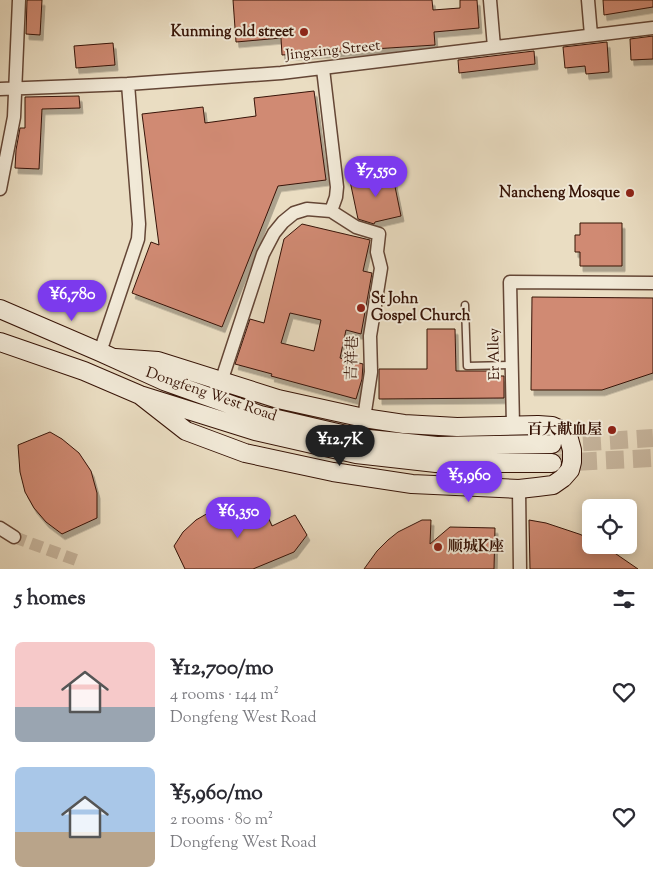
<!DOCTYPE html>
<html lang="en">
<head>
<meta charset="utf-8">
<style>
	:root { --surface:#fff; --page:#f7f7f7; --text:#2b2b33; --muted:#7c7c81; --accent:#7c3aed }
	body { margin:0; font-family:"Sorts Mill Goudy","Noto Serif SC",serif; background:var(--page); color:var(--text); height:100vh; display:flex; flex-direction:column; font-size:19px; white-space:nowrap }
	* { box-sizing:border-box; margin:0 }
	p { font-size:16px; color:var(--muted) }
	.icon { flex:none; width:28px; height:28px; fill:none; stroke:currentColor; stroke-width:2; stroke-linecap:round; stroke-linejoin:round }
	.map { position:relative; height:569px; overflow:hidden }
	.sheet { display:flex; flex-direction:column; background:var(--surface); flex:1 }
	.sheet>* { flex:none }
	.controls { position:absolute; left:582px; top:499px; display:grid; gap:10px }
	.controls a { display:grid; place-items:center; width:55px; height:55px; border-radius:8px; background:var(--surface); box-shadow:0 2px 12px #0003; font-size:25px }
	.price { position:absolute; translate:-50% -42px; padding:0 11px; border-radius:18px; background:var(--accent); color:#fff; font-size:16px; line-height:32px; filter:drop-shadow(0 1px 2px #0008) }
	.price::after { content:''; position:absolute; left:50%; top:30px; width:15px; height:11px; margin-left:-8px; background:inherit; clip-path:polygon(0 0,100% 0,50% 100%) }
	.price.selected { background:#222; color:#fff }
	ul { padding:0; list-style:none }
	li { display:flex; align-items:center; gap:15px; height:125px; padding:0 15px }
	li span { display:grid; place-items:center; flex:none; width:140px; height:100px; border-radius:8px; color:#555 }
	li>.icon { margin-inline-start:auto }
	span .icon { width:60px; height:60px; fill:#fffc; stroke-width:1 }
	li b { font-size:21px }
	h2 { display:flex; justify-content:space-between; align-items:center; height:60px; padding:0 15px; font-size:21px }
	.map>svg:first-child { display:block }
</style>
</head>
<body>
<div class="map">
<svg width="653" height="569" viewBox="0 0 653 569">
	<defs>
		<filter id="shadow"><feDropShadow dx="3" dy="5.5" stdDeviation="0" flood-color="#0004"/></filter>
	</defs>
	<rect width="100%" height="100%" fill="#eaddc2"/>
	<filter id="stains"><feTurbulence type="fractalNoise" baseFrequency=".004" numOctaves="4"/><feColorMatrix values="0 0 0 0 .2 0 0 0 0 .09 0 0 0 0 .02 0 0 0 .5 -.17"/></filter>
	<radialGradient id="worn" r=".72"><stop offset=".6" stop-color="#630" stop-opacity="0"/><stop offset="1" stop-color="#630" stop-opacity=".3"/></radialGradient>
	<path fill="#d08a73" stroke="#371407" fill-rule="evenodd" filter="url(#shadow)" d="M27 0H42L40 35 26 34Z
		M233 0H432L433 10 460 8V0H477L479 28 434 32 435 45 282 55 281 38 236 42Z
		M603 0H653V7L604 15Z
		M653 36V59L631 60 630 39Z
		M607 42 609 72 586 74 585 66 565 68 563 47Z
		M113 43 115 65 76 68 74 46Z
		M534 51 535 64 459 73 458 60Z
		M314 91 326 180 278 186 222 327 132 293 151 242 159 245 142 114 203 107 205 123 256 116 254 98Z
		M79 96 80 108 42 109 39 169 15 168 16 150 20 128H25V97Z
		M392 172 401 216 375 222 374 224 358 219 350 181Z
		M580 223H622V266H580V252H575V235H580Z
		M302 224 370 240 363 271 372 273 361 334 346 330 340 358 363 364 362 379 356 399 271 376 272 374 235 364 250 319 264 323 284 239ZM290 313 321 320 314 351 281 343Z
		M532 297 653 298V373L602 390H531Z
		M427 329H455L456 371H499V376H504V398L379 399V369H427Z
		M50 432 62 439 79 453 91 471 97 493V518L62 534 46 522 34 508 25 492 20 472 18 445Z
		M236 503 262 504 272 526 295 515 307 535 294 552 253 569H185L174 546 183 532 196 520 215 509Z
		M422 520H431L430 544 450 527 495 528 494 569H364L377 551 388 540 398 532Z
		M529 520 546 523 579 534 591 539V545H603L638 569H530Z"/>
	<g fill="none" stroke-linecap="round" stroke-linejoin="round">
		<path stroke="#c6b59d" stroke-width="12" stroke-dasharray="12 6" stroke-linecap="butt" d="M14 537 76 560"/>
		<path stroke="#c6b59d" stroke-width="18" stroke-dasharray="18 9" stroke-linecap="butt" d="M556 444 653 438
			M552 463 653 458"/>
		<defs>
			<path id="lane" d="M465 305 467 366 511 365"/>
			<path id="street" d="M490 0 494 47
				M588 0 591 35
				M323 69 337 187 336 197 331 211
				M0 89 128 84 281 73 653 28
				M0 189 14 117 19 0
				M100 352 138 239 139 224 128 84
				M221 382 263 254 274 233 283 222 294 213 307 209 331 211 356 227 379 234 377 252 381 268 370 336 371 372 364 418
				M513 426 510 282 653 283
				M519 489 520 569
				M0 528 14 537"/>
			<path id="secondary" d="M0 309 100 352 164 381 260 415 359 438 437 446 552 444
				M0 342 84 371 140 395 255 431 356 454 436 463H552
				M115 358 158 361 278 399 364 418 404 424 457 427 538 425 552 426 561 430 569 439 572 450V462L570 470 563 478 553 485 537 487 519 489 412 484 333 472 245 453 186 431 140 395"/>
		</defs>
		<use href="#lane" stroke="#644636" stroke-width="9"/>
		<use href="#street" stroke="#644636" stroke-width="15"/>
		<use href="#secondary" stroke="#371407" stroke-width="20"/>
		<use href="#lane" stroke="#f1e9d7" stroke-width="6"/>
		<use href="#street" stroke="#f1e9d7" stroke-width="12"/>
		<use href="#secondary" stroke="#f1e9d7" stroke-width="18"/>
	</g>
	<g fill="#8f2418" stroke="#f1e9d7" stroke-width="2">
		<circle cx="304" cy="32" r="5"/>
		<circle cx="630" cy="193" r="5"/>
		<circle cx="361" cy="308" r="5"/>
		<circle cx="612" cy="430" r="5"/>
		<circle cx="438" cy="547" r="5"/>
	</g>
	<g text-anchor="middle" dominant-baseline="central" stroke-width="4" stroke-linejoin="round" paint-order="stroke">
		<g font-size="15" font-weight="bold" fill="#371407" stroke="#f1e9d7" text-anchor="end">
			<text x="294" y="32">Kunming old street</text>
			<text x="620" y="193">Nancheng Mosque</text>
			<text x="371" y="299" text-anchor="start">St John<tspan x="371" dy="17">Gospel Church</tspan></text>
			<text x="602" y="430">百大献血屋</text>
			<text x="448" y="547" text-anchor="start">顺城K座</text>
		</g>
		<g font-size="15" fill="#371407" stroke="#f1e9d7">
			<text transform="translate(333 51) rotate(-6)">Jingxing Street</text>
			<text transform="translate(495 354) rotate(-91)">Er Alley</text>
			<text transform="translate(353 358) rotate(-88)">吉祥巷</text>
			<text transform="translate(211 395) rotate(19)">Dongfeng West Road</text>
		</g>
	</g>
	<rect width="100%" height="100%" filter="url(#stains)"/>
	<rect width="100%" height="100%" fill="url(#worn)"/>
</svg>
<div class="controls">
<a><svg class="icon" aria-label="locate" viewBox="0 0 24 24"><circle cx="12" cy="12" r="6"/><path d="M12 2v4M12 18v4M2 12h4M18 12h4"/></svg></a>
</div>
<b class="price" style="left:376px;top:198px">¥7,550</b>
<b class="price" style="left:72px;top:322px">¥6,780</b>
<b class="price selected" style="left:340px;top:467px">¥12.7K</b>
<b class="price" style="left:469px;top:503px">¥5,960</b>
<b class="price" style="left:238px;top:539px">¥6,350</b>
</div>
<section class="sheet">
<h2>5 homes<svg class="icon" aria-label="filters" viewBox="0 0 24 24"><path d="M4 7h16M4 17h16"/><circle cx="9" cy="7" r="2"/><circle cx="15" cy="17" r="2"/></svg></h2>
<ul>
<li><span style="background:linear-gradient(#f6c9c9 65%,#9aa5b1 0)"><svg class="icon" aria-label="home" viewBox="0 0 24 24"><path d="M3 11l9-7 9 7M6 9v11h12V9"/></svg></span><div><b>¥12,700/mo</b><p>4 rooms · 144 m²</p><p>Dongfeng West Road</p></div><svg class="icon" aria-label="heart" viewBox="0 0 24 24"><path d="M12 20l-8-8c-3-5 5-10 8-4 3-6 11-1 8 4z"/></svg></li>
<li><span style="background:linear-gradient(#a9c7e8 65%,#b9a48a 0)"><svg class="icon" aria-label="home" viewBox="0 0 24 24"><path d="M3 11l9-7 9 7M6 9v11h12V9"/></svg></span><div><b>¥5,960/mo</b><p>2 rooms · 80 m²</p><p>Dongfeng West Road</p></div><svg class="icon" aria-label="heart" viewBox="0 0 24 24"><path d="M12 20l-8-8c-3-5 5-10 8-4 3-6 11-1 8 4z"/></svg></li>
</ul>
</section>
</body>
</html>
